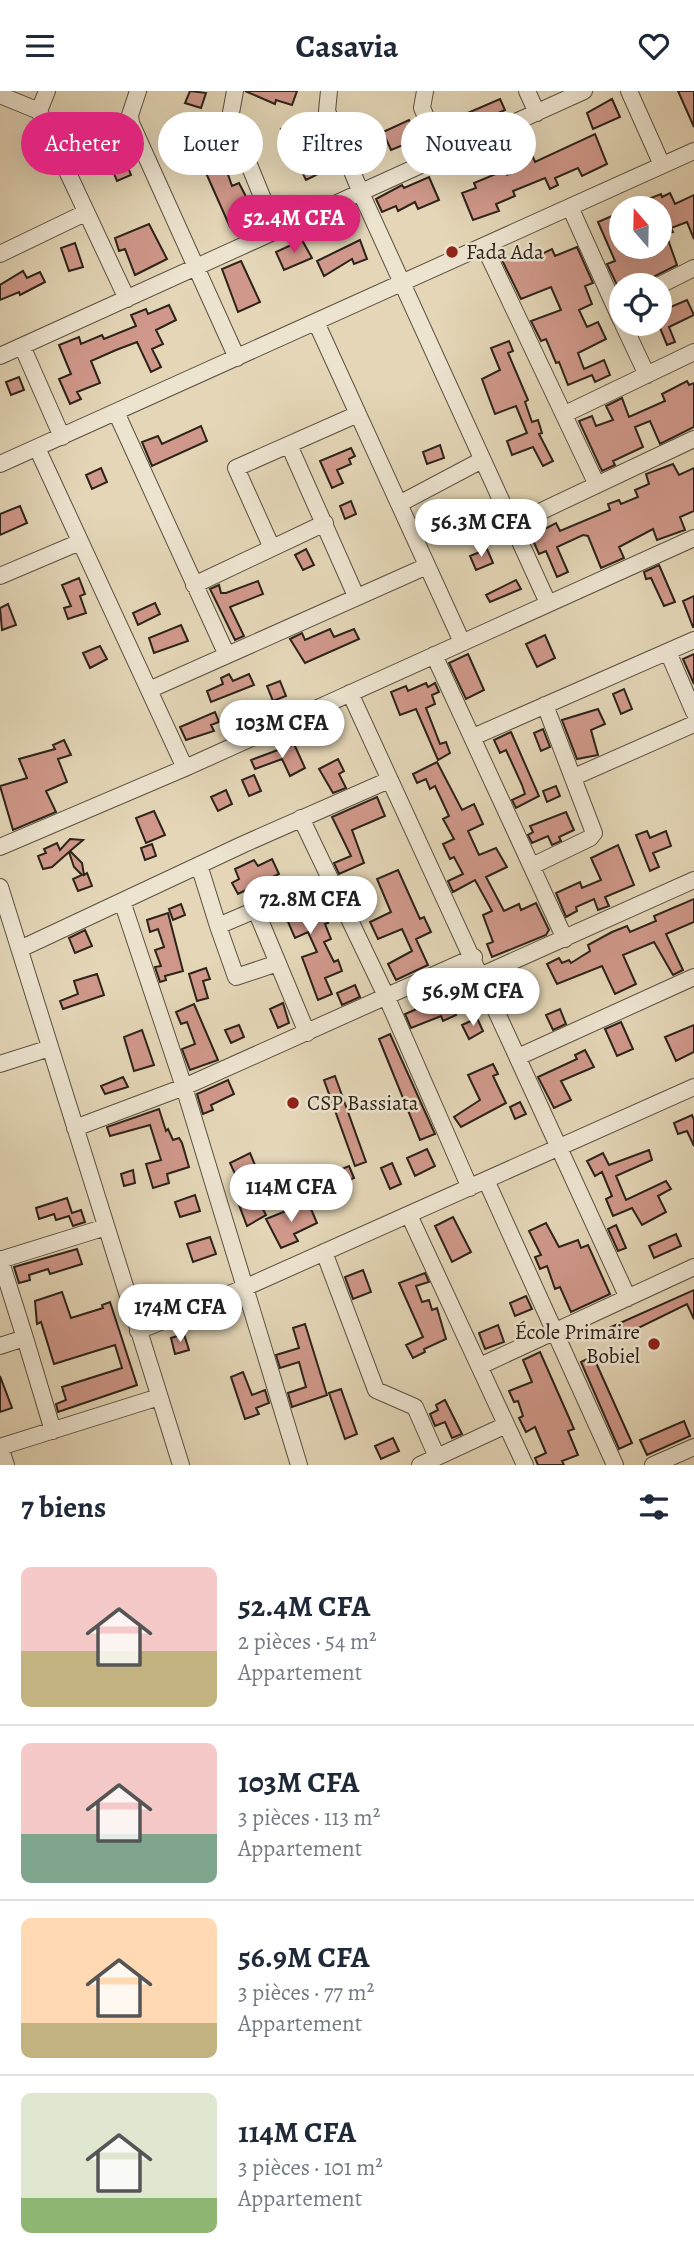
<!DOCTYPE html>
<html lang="fr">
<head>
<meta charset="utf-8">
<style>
	:root { --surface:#fff; --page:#f2f2f3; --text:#1f2937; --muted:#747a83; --line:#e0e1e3; --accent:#db2777 }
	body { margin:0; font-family:Alegreya,serif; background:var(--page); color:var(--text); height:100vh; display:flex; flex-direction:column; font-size:26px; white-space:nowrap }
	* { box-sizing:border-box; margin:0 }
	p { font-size:23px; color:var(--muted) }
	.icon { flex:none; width:38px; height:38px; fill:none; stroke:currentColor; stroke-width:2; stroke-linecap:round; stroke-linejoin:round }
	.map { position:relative; height:1374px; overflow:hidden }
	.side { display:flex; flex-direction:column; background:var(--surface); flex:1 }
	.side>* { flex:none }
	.banner { position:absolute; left:21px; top:21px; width:653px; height:63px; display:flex; gap:14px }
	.needle { width:46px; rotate:340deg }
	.controls { position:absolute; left:609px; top:105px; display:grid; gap:14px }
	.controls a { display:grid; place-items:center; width:63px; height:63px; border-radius:50%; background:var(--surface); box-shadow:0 7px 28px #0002; font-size:35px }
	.price { position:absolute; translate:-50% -60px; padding:0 16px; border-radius:24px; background:#fff; color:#222; font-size:23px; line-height:46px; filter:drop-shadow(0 2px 4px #0008) }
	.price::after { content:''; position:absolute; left:50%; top:42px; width:21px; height:16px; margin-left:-10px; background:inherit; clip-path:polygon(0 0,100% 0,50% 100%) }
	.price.selected { background:var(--accent); color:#fff }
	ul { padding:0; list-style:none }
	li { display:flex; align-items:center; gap:21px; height:175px; padding:0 21px }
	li+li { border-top:2px solid var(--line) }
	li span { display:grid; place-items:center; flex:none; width:196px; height:140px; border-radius:10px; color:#555 }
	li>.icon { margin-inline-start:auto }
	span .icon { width:84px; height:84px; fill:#fffc; stroke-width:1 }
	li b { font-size:30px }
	h2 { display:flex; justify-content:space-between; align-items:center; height:84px; padding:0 21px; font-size:30px }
	.pill { padding:0 24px; border-radius:32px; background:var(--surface); box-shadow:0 7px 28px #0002; font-size:24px; line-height:63px }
	.pill.selected { background:var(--accent); color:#fff }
	header { display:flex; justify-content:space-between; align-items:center; height:91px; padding:0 21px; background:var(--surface); font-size:32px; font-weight:700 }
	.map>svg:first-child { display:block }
</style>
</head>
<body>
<header><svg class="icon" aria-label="menu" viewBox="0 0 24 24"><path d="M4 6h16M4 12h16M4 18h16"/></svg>Casavia<svg class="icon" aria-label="heart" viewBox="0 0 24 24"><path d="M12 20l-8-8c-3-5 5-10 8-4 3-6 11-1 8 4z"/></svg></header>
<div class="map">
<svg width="694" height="1374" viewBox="0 0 694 1374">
	<rect width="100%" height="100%" fill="#e4d6b7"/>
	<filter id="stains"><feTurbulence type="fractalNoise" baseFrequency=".00286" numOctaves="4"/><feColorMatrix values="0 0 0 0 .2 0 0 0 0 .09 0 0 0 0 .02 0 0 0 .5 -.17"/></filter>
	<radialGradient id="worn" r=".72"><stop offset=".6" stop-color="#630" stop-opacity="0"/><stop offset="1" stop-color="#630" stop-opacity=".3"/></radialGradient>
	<path fill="#d0988a" stroke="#2c231a" stroke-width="2" d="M190 0 206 2 201 17 185 12Z
		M245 0H297L292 14 276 9 275 13Z
		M678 0H694V36Z
		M500 8 505 19 447 45 442 33Z
		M612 8 620 26 593 38 587 22Z
		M79 29 92 60 75 71 70 61 78 57 68 34Z
		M409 29 418 48 391 59 383 41Z
		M290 34 316 84 306 89 281 38Z
		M523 43 535 71 595 43 607 73 582 85 578 77 555 87 558 94 550 98 545 87 513 100 515 105 496 113 499 120 473 129 462 102 476 97 474 92 505 79 507 84 522 77 513 55 517 53 514 47Z
		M127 74 131 84 117 90 113 80Z
		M225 75 232 95 239 92 256 125 230 136 206 82Z
		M429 86 439 109 418 118 415 111 398 120 396 115 382 121 376 108 402 94 404 97Z
		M670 102 675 113 694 104V148L687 131 671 137 673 141 666 143 677 174 655 185 649 194H617L607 173 615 170 598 131 621 121V156H634L636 160 660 156V117H626L661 103 662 106Z
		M149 133 167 168 135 184 125 158 119 160 115 147Z
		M302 149 312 167 284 179 276 161Z
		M360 149 367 168 354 173 352 168 324 185 317 170Z
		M75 152 83 176 69 180 61 157Z
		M577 156 593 192 585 195 592 213 579 219 587 236 598 231 606 248 578 262 584 278 604 269 610 284 595 291 592 284 568 294 559 271 556 272 546 248 541 250 531 230 561 219 551 196 521 208 502 169 527 159 531 168 552 158 555 165Z
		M241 170 260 211 238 221 222 178Z
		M23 180 27 187 40 181 45 191 20 204 19 201 0 209V194Z
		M660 204 666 218 687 209 694 224 669 236 675 251 667 254 660 237Z
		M169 214 176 229 156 239 163 253 152 258 161 276 151 281 137 251 116 259 91 270 100 292 77 301 81 308 70 313 59 288 71 283 59 254 79 246 81 253 102 244 104 248 136 235 131 224 146 218 148 223Z
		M509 250 513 260 508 262 528 309 525 311 532 331 538 329 542 342 539 343 553 370 543 375 533 356 512 364 507 350 527 342 516 315 495 323 482 288 500 279 491 257Z
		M19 286 24 299 11 304 6 291Z
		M687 290 689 294 694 292V336L660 353 650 330 635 336 643 356 613 370 615 374 602 380 579 330 592 325 596 335 613 329 606 315 622 307 629 326 665 310 662 303Z
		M201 335 207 350 152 375 142 351 158 345 162 353Z
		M440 354 444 367 427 373 423 361Z
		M351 357 355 365 349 368 351 373 337 379 343 392 332 397 320 370Z
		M673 373 679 384 694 377V420L680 426 685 439 657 449 653 438 619 456 624 467 601 477 588 445 583 444 557 456 568 481 557 486 546 460 539 463 531 445 556 432 560 440 610 419 608 413 619 409 621 413 638 406 635 399 649 393 646 383Z
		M101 377 107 391 92 398 86 384Z
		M351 410 356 423 345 428 340 415Z
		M20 415 27 432 0 444V423Z
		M306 458 314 474 303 479 295 464Z
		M487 458 493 472 476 479 470 465Z
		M659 474 675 511 664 515 651 487 646 488 644 481Z
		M79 487 85 503 80 505 86 522 68 528 64 517 71 515 62 494Z
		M516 489 521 498 490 511 486 504Z
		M258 490 263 503 230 516 244 545 235 549 210 498 219 494 221 502H226Z
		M694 505V536H693L683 510Z
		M155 512 160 523 138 534 133 522Z
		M8 513 16 534 2 539 0 517Z
		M181 534 188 550 154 562 149 547Z
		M330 538 334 546 354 538 359 548 305 572 290 548 302 542 305 549Z
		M545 544 555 567 537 576 526 553Z
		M100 555 107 568 90 577 83 562Z
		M468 563 484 599 466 608 449 572Z
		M694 563V593L683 568Z
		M229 583 233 590 249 583 254 594 211 611 207 600 223 593 221 587Z
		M280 590 286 605 273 610 267 595Z
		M426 592 428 596 435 592 439 601 432 604 435 613 426 617 440 653 446 651 450 662 438 669 416 618 400 624 391 601 406 595 408 600Z
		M624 598 632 618 621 623 613 603Z
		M598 618 605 633 591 639 598 664 577 668 562 629Z
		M215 621 219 631 211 634 214 640 186 649 180 636Z
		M543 638 550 656 541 660 534 642Z
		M511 641 539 705 516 717 512 709 525 703 522 694 506 659 500 662 494 649Z
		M64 649 71 664 58 668 67 691 46 700 56 721 13 739 0 695 27 687 19 668 55 658 53 654Z
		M294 653 305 677 290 685 282 668 255 678 251 669Z
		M338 668 344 680 339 683 346 697 333 702 319 678Z
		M437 671 462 719 474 713 483 733 468 740 479 764 496 757 507 776 486 786 504 820 519 813 521 819 536 812 549 839 546 844 492 866 487 853 493 851 483 824 492 820 475 789 453 801 448 790 463 783 454 766 450 768 443 753 454 748 443 728 449 725 435 695 430 698 426 688 417 692 413 683Z
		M254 684 261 700 249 705 242 689Z
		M556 695 560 705 547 711 543 700Z
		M226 699 232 713 218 720 211 706Z
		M377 706 385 725 352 739 364 772 339 783 334 772 351 765 332 726Z
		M154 720 165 744 146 752 136 727Z
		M566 721 574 739 559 746 561 750 552 754 548 745 532 752 528 744 533 741 530 735Z
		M647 740 650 747 666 740 671 755 653 762 659 776 650 780 636 744Z
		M70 748 83 749 70 760 82 772 84 784 87 782 92 795 78 800 73 788 82 784 74 776 69 761 52 776 43 778 38 765 46 762 44 758 57 752 60 759Z
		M152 753 156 765 145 769 141 757Z
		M618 754 634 794 605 806 609 815 598 819 594 808 576 816 577 820 566 826 556 802 580 791 582 797 601 789 591 767Z
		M272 768 279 783 238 803 232 792 239 788 235 778 254 769 258 775Z
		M398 779 420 828 424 826 431 841 416 848 428 874 396 889 388 873 412 860 402 838 378 848 370 831 391 821 377 788Z
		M303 794 310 810 316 807 328 832 325 833 331 848 324 851 334 871 338 869 342 880 325 887 332 903 318 909 302 866 317 861 308 841 295 847 282 817 278 819 272 807Z
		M694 808V831L666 843 683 879 673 884 654 851 623 864 636 893 615 903 602 875 557 893 547 873 559 867 562 872 569 869 571 872 590 860 588 854 612 841 627 835 630 841 656 830 654 825Z
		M181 813 185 824 173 829 169 818Z
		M168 822 183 880 165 885 166 889 160 891 155 876 161 875 155 859 164 856 158 838 150 841 147 829Z
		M85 839 92 855 75 862 69 847Z
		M206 877 210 888 203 890 208 907 197 910 189 883Z
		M520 879 531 909 507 918 494 890Z
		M97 883 104 904 63 918 60 910 78 903 74 890Z
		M355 894 360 906 342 914 337 902Z
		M447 905 456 924 443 930 441 925 411 937 405 923Z
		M283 912 289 932 278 937 270 918Z
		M194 913 218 969 190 979 182 958 195 953 187 931 181 933 176 921Z
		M560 918 566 933 553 939 546 924Z
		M477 927 483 940 469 948 462 934Z
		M621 931 633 958 617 965 605 938Z
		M239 934 244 946 231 952 225 939Z
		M694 934V961L676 970 665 946Z
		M142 939 154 974 134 980 124 946Z
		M390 943 435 1043 420 1049 379 948Z
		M585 959 594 976 561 990 571 1009 554 1017 538 986 577 968 575 964Z
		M493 973 498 983 493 985 506 1012 461 1036 454 1026 480 1009 468 984Z
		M335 985 366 1071 355 1075 324 989Z
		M123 986 128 996 105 1003 101 995Z
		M228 989 234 1003 211 1014 213 1019 203 1023 197 1003Z
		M520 1011 526 1023 515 1028 510 1016Z
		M159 1018 166 1040 168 1038 173 1049 179 1047 182 1052 189 1076 167 1083 169 1092 153 1097 146 1073 161 1069 150 1034 110 1045 107 1036Z
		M692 1024 694 1029V1055L687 1040 678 1043 674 1032Z
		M427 1058 435 1075 415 1085 407 1067Z
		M649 1059 652 1069 616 1085 626 1109 666 1090 671 1098 658 1105 666 1121 642 1134 632 1117 613 1125 606 1108 612 1105 602 1081 595 1085 587 1070 603 1062 609 1074Z
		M250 1062 262 1091 251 1095 266 1124 247 1135 236 1106 245 1102 239 1081 235 1083 230 1072Z
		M392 1072 401 1093 390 1098 381 1077Z
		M349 1075 354 1087 318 1102 313 1090Z
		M133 1079 135 1092 124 1095 121 1083Z
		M195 1104 200 1120 180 1126 175 1111Z
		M67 1107 72 1122 81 1119 85 1131 73 1135 69 1125 56 1129 54 1123 39 1128 36 1117Z
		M308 1111 317 1132 294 1143 298 1150 281 1157 266 1128Z
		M453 1126 471 1161 452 1171 435 1135Z
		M546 1132 559 1156 578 1149 581 1157 588 1154 610 1203 571 1221 560 1196 555 1198 547 1175 540 1178 535 1166 541 1164 529 1140Z
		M616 1134 626 1157 618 1160 608 1138Z
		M676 1143 681 1155 654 1167 649 1155Z
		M210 1146 216 1163 193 1171 187 1153Z
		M77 1158 82 1173 50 1183 48 1178 29 1184 30 1189 19 1192 14 1176Z
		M363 1179 371 1201 353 1208 345 1186Z
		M425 1182 429 1191 416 1195 422 1211 429 1209 432 1219 437 1217 446 1248 424 1258 425 1261 413 1267 406 1254 423 1246 399 1192Z
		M694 1199V1228L687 1213 616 1248 611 1236Z
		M62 1201 71 1227 103 1217 102 1214 110 1211 137 1294 58 1321 56 1313 66 1309 62 1296 122 1277 115 1254 54 1273 41 1231 37 1233 35 1210Z
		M526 1205 532 1218 515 1225 510 1212Z
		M305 1233 327 1304 292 1316 288 1302 306 1296 299 1271 280 1277 276 1264 299 1257 293 1237Z
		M498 1234 504 1251 485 1258 479 1242Z
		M184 1243 189 1259 175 1263 171 1247Z
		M540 1261 574 1338 568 1340 578 1364 562 1370 564 1374H538L535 1367 546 1362 535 1336 526 1341 519 1327 523 1325 518 1310 514 1311 509 1300 532 1291 523 1269Z
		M593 1265 632 1352 619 1358 581 1271Z
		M243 1281 252 1304 265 1299 269 1312 256 1317 259 1323 245 1328 231 1286Z
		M0 1285 12 1317 0 1321Z
		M341 1298 357 1343 345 1348 329 1302Z
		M445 1309 462 1343 452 1347 445 1331 435 1335 430 1323 438 1319 436 1314Z
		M684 1330 690 1345 647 1364 640 1349Z
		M393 1347 399 1360 381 1368 375 1355Z"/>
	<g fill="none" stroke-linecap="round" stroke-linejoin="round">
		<defs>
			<path id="minor" d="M138 0 130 24 131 32 237 267
				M235 0 230 27 276 140
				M329 0 327 20 361 102 548 512
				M425 0 422 17 443 64
				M527 0 537 22
				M629 0 662 74
				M0 4 39 20 127 208
				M39 20 47 0
				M570 116 621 229
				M484 155 597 394
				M0 163 85 122
				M660 194 694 177
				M316 231 462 551
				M623 233 647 284
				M22 255 62 346
				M0 265 584 0
				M116 321 226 562
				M565 323 694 261
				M289 354 356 505
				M37 357 185 677
				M0 373 694 60
				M399 413 482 369
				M512 434 694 348
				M272 457 236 377 358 323
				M0 485 80 451
				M194 494 325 432
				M668 561 694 621
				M434 564 565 848
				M149 599 427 475
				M350 602 628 1207
				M473 646 694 549
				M574 686 694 633
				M301 727 387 907 470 1097
				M0 756 185 677 694 447
				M199 774 218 835 253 820 257 822 307 942
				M532 775 590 747 594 742 545 614
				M0 796 181 1374
				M122 810 184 996 299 1374
				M218 835 236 886 278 872
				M20 858 244 753 389 689
				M482 884 694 789
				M518 966 694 886
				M0 973 50 957
				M75 1037 184 996 474 866
				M486 1089 615 1374
				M409 1124 525 1374
				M324 1161 376 1299 415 1316 437 1366
				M0 1168 25 1247 0 1255
				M0 1169 106 1136
				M138 1240 244 1197 694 996
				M25 1247 53 1340
				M480 1275 694 1176
				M0 1356 159 1306
				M0 1356 6 1374
				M420 1374 506 1334
				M653 1374 694 1356"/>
		</defs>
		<use href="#minor" stroke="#5a5041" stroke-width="18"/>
		<use href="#minor" stroke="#ede4d0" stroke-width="16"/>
	</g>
	<g fill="#8f2418" stroke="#ede4d0" stroke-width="2.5">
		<circle cx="452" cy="161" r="7"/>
		<circle cx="293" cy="1012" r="7"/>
		<circle cx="654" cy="1253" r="7"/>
	</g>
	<g text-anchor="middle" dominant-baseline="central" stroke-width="5" stroke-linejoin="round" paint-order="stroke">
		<g font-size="21" fill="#2c231a" stroke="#ede4d0" text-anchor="start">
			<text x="466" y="161">Fada Ada</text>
			<text x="307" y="1012">CSP Bassiata</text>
			<text x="640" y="1241" text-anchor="end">École Primaire<tspan x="640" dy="24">Bobiel</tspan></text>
		</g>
	</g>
	<rect width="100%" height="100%" filter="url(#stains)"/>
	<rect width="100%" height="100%" fill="url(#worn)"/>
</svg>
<div class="controls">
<a><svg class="needle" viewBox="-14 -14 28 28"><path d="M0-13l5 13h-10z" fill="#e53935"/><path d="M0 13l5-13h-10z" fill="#747a83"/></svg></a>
<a><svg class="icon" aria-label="locate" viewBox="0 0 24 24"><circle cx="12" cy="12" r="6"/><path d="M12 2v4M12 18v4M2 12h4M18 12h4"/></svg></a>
</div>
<b class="price selected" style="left:294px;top:164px">52.4M CFA</b>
<b class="price" style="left:481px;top:468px">56.3M CFA</b>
<b class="price" style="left:282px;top:669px">103M CFA</b>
<b class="price" style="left:310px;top:845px">72.8M CFA</b>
<b class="price" style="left:473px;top:937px">56.9M CFA</b>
<b class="price" style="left:291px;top:1133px">114M CFA</b>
<b class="price" style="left:180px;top:1253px">174M CFA</b>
<div class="banner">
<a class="pill selected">Acheter</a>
<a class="pill">Louer</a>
<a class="pill">Filtres</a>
<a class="pill">Nouveau</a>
</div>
</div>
<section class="side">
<h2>7 biens<svg class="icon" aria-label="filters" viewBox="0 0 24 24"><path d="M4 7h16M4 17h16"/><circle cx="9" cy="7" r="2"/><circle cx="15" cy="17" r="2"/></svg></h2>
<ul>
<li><span style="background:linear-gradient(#f6c9c9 60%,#c2b280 0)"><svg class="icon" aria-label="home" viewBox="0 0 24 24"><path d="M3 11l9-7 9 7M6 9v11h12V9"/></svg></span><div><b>52.4M CFA</b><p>2 pièces · 54 m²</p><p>Appartement</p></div></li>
<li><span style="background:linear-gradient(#f6c9c9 65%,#7fa58c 0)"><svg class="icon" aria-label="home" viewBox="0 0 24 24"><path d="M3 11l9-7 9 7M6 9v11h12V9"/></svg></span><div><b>103M CFA</b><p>3 pièces · 113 m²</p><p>Appartement</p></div></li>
<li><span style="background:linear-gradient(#ffd9b3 75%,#c2b280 0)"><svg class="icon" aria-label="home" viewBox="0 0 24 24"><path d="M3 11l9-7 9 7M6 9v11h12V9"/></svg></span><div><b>56.9M CFA</b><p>3 pièces · 77 m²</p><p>Appartement</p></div></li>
<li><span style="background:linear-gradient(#dfe7d0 75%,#8fb573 0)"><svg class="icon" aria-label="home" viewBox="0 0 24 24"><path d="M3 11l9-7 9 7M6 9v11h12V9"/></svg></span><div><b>114M CFA</b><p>3 pièces · 101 m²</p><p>Appartement</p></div></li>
</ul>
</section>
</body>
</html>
